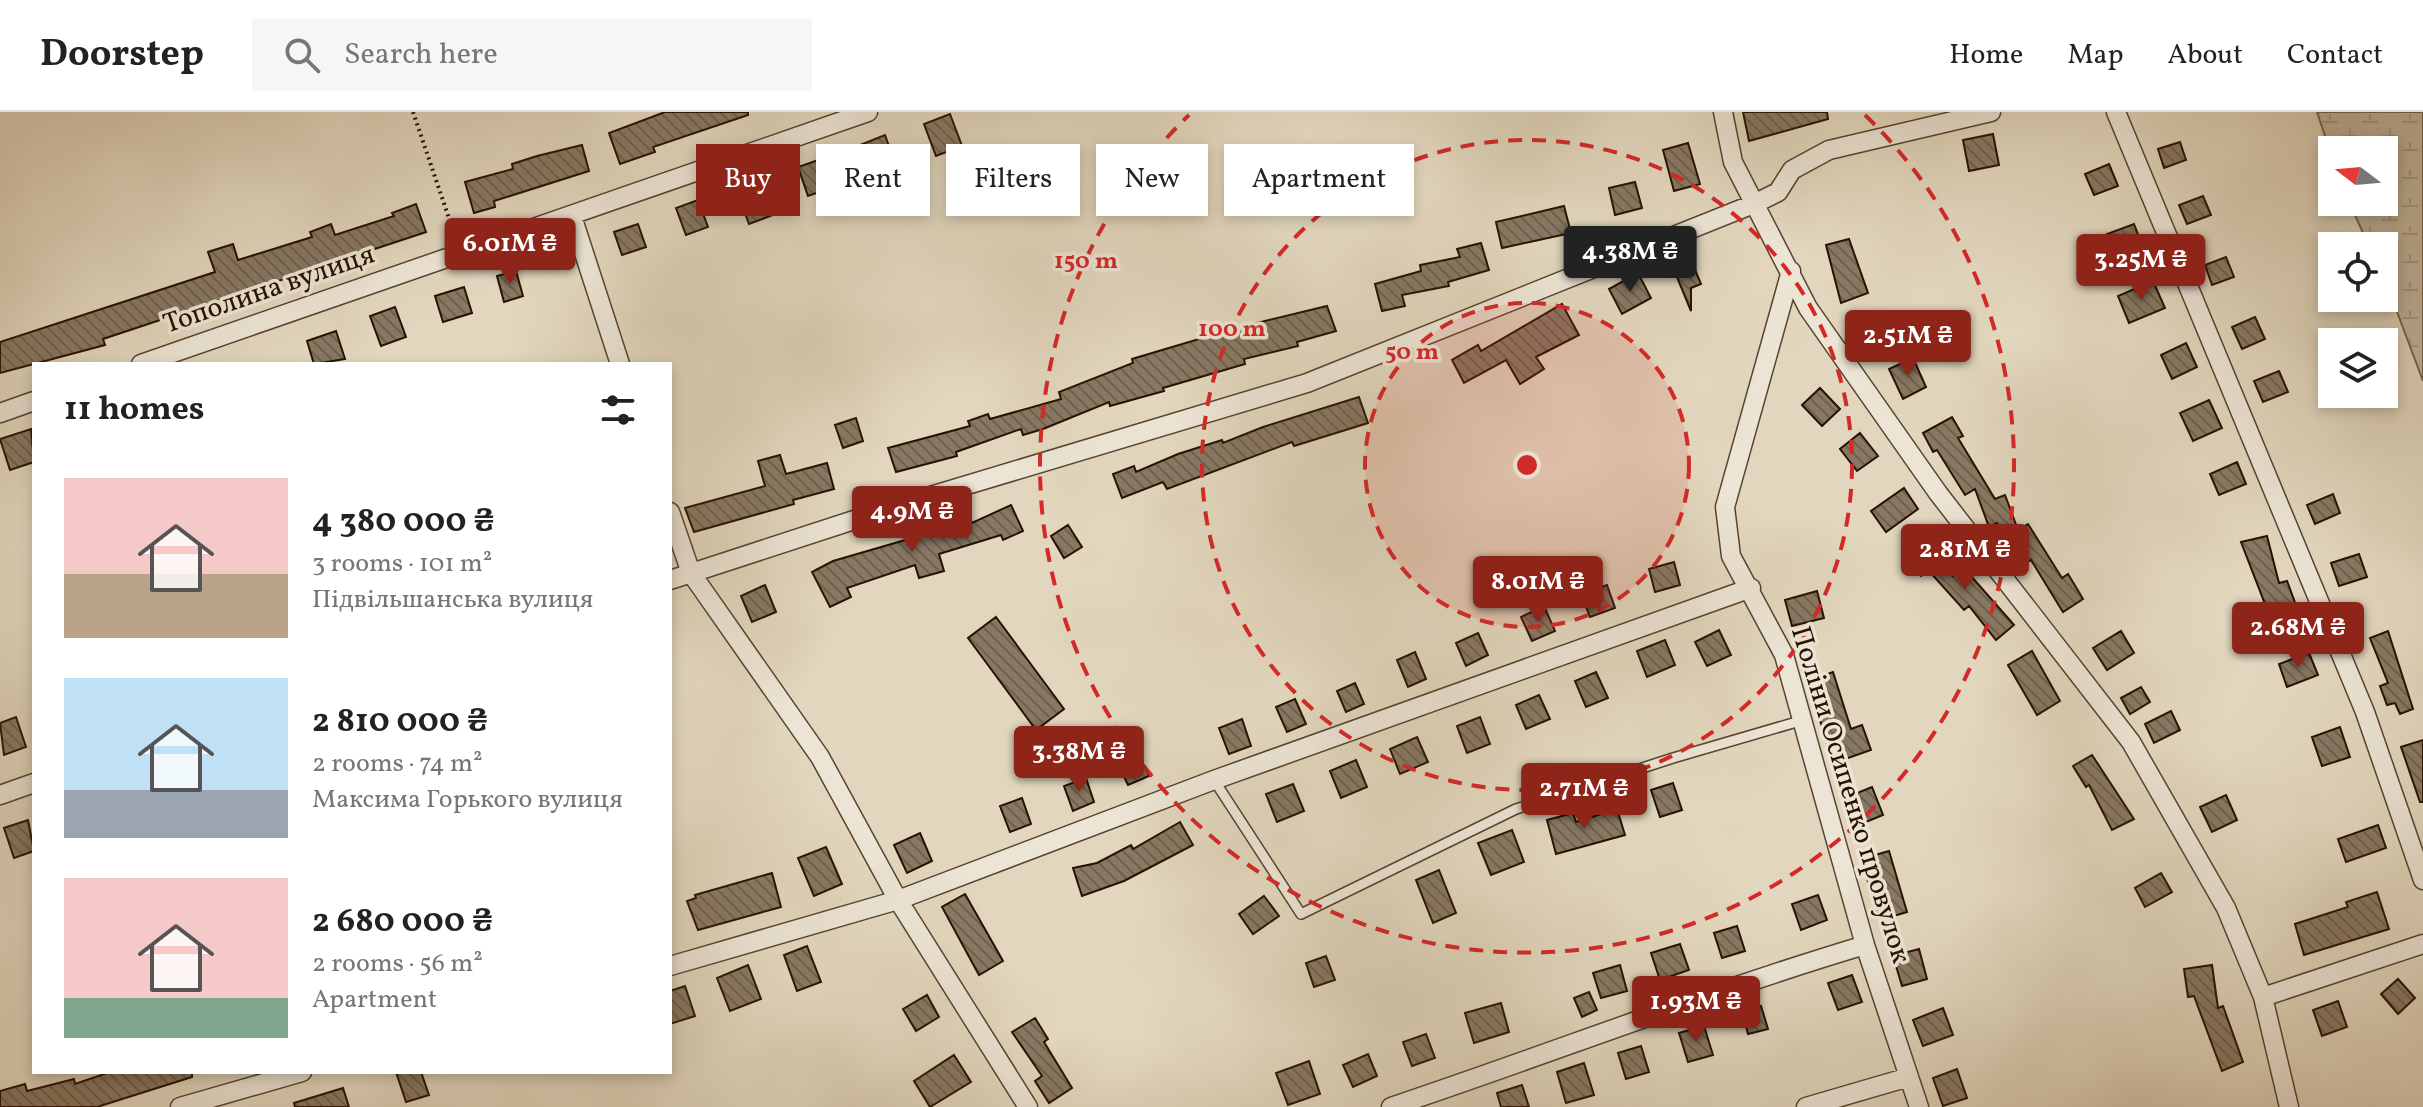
<!DOCTYPE html>
<html lang="en">
<head>
<meta charset="utf-8">
<style>
	:root { --surface:#fff; --page:#f6f6f6; --text:#222; --muted:#767676; --line:#e0e0e0; --accent:#8f2418 }
	body { margin:0; font-family:Vollkorn,serif; background:var(--page); color:var(--text); height:100vh; display:flex; flex-direction:column; font-size:30px; white-space:nowrap }
	* { box-sizing:border-box; margin:0 }
	p { font-size:26px; color:var(--muted) }
	.icon { flex:none; width:44px; height:44px; fill:none; stroke:currentColor; stroke-width:2; stroke-linecap:round; stroke-linejoin:round }
	.map { position:relative; flex:1; overflow:hidden }
	.sheet { position:absolute; left:32px; top:250px; width:640px; height:712px; display:flex; flex-direction:column; background:var(--surface); border-radius:0px; box-shadow:0 4px 12px #0003 }
	.sheet>* { flex:none }
	.hud { position:absolute; left:696px; top:32px; width:760px; height:72px; display:flex; gap:16px }
	.needle { width:52px; rotate:286deg }
	.controls { position:absolute; left:2318px; top:24px; display:grid; gap:16px }
	.controls a { display:grid; place-items:center; width:80px; height:80px; border-radius:0px; background:var(--surface); box-shadow:0 4px 12px #0003; font-size:40px }
	.price { position:absolute; translate:-50% -68px; padding:0 18px; border-radius:8px; background:var(--accent); color:#fff; font-size:26px; line-height:52px; filter:drop-shadow(0 2px 4px #0008) }
	.price::after { content:''; position:absolute; left:50%; top:48px; width:24px; height:18px; margin-left:-12px; background:inherit; clip-path:polygon(0 0,100% 0,50% 100%) }
	.price.on { background:#222; color:#fff }
	ul { padding:0; list-style:none }
	li { display:flex; align-items:center; gap:24px; height:200px; padding:0 32px }
	li span { display:grid; place-items:center; flex:none; width:224px; height:160px; border-radius:0px; color:#555 }
	li>.icon { margin-inline-start:auto }
	span .icon { width:96px; height:96px; fill:#fffc; stroke-width:1 }
	li b { font-size:34px }
	h2 { display:flex; justify-content:space-between; align-items:center; height:96px; padding:0 32px; font-size:34px }
	.tag { padding:0 28px; border-radius:0px; background:var(--surface); box-shadow:0 4px 12px #0003; font-size:28px; line-height:72px }
	.tag.on { background:var(--accent); color:#fff }
	header { display:flex; align-items:center; gap:48px; box-sizing:border-box; height:112px; padding:0 40px; background:var(--surface); border-bottom:2px solid var(--line) }
	header strong { font-size:38px }
	nav { display:flex; gap:44px; margin-inline-start:auto; font-size:28px }
	.search { width:560px; height:72px; background:var(--page); display:flex; align-items:center; gap:20px; box-sizing:border-box; padding:0 28px; border-radius:0px; color:var(--muted); font-size:30px }
	.map>svg:first-child { display:block }
</style>
</head>
<body>
<header>
<strong>Doorstep</strong>
<div class="search"><svg class="icon" aria-label="search" viewBox="0 0 24 24"><circle cx="10" cy="10" r="6"/><path d="M15 15l6 6"/></svg>Search here</div>
<nav><a>Home</a><a>Map</a><a>About</a><a>Contact</a></nav>
</header>
<div class="map">
<svg width="2423" height="995" viewBox="0 0 2423 995">
	<defs>
		<pattern id="wetland-marsh" width="20" height="14" patternUnits="userSpaceOnUse" patternTransform="scale(2)"><rect width="20" height="14" fill="#c2b69e"/><path d="M1 5h8M5 5V1M11 12h8M15 12V8" fill="none" stroke="#a79b86"/></pattern>
		<pattern id="building-back-hatch" width="6" height="6" patternUnits="userSpaceOnUse" patternTransform="scale(2)"><rect width="6" height="6" fill="#887863"/><path d="M-1 5l2 2M0 0l6 6M5-1l2 2" fill="none" stroke="#6f614f"/></pattern>
	</defs>
	<rect width="100%" height="100%" fill="#e2d7be"/>
	<filter id="stains"><feTurbulence type="fractalNoise" baseFrequency=".0025" numOctaves="4"/><feColorMatrix values="0 0 0 0 .2 0 0 0 0 .09 0 0 0 0 .02 0 0 0 .5 -.17"/></filter>
	<radialGradient id="worn" r=".72"><stop offset=".6" stop-color="#630" stop-opacity="0"/><stop offset="1" stop-color="#630" stop-opacity=".3"/></radialGradient>
	<path fill="url(#wetland-marsh)" stroke="#74644f" stroke-width="2" d="M2317 0H2423V269L2384 165V134H2369L2349 90H2384V38H2332V45Z"/>
	<path fill="url(#building-back-hatch)" stroke="#271200" stroke-width="2" d="M665 0H748V3L653 35 655 40 620 52 609 21Z
		M1743 0H1827L1828 7 1749 29Z
		M950 2 962 34 936 44 924 12Z
		M1993 22 1999 53 1969 59 1963 28Z
		M885 23 895 51 870 60 860 33Z
		M2180 30 2186 48 2164 56 2158 37Z
		M1688 31 1700 72 1674 79 1663 38Z
		M582 33 589 59 494 89 495 95 474 101 465 70 513 57 512 52 537 44Z
		M821 47 831 76 808 84 798 55Z
		M2109 52 2118 74 2094 83 2085 62Z
		M1635 70 1642 96 1615 103 1609 76Z
		M762 73 773 103 749 112 738 82Z
		M2203 84 2211 103 2187 112 2179 93Z
		M698 88 708 115 686 123 676 96Z
		M416 92 426 120 103 227 105 233 0 261V230L215 160 208 140 233 132 238 148 312 125 310 120 331 112 335 123 394 104 392 101Z
		M1564 94 1571 121 1502 136 1496 110Z
		M638 112 646 135 622 143 614 120Z
		M2134 112 2143 135 2116 146 2107 122Z
		M1849 127 1868 181 1841 191 1826 133Z
		M1481 131 1489 158 1448 170 1449 174 1402 183 1405 194 1382 199 1375 172 1421 159 1420 153 1460 145 1457 137Z
		M2226 145 2234 165 2212 173 2205 153Z
		M1690 146 1701 172 1691 176V199L1672 153Z
		M516 159 523 184 504 190 497 164Z
		M1638 161 1651 186 1622 202 1609 177Z
		M2153 169 2165 196 2129 211 2118 184Z
		M464 175 472 201 443 210 435 184Z
		M1562 192 1579 223 1536 245 1544 257 1520 272 1506 248 1464 271 1452 248 1478 233 1481 239Z
		M1327 194 1336 219 1297 230 1298 234 1244 247 1245 252 1163 276 1164 279 1110 294 1109 290 1043 317 1023 323 1021 317 956 340 957 344 896 360 888 336 970 314 968 309 988 302 990 307 1061 287 1059 280 1133 251 1132 247 1236 216Z
		M395 195 406 225 381 234 370 204Z
		M2255 205 2265 227 2242 237 2232 215Z
		M1897 206 1907 227 1892 234 1881 213Z
		M336 219 345 247 314 252 307 229Z
		M2186 231 2197 255 2172 267 2161 243Z
		M1913 246 1926 275 1903 287 1889 257Z
		M2279 259 2288 280 2263 290 2254 269Z
		M1820 276 1840 297 1822 314 1802 293Z
		M1359 285 1368 311 1294 334 1292 330 1167 377 1163 370 1122 386 1113 362 1134 354 1136 360 1178 342 1222 328 1223 331 1263 315Z
		M2209 288 2222 316 2193 329 2180 301Z
		M1952 305 1963 324 1958 326 1995 387 2005 383 2018 418 2028 412 2062 466 2068 462 2083 487 2063 500 2031 448 2023 453 1997 411 1989 415 1975 377 1965 383 1937 338 1933 340 1923 321Z
		M856 306 863 329 843 336 835 313Z
		M31 317 34 350 10 358 0 327Z
		M1860 321 1878 344 1857 359 1840 337Z
		M780 343 786 362 827 351 834 377 793 388 794 392 694 420 685 396 765 374 758 349Z
		M2237 350 2246 372 2219 383 2210 362Z
		M1904 376 1918 397 1886 420 1871 399Z
		M2333 382 2340 401 2315 412 2307 393Z
		M1011 393 1023 419 1003 428 1001 423 939 442 944 459 919 466 915 453 847 476 851 485 830 495 812 460 833 449 950 415 949 412 970 406 972 411Z
		M1068 413 1082 435 1064 446 1051 424Z
		M2267 424 2279 471 2287 469 2297 496 2270 505 2241 430Z
		M1934 434 1953 464 1963 455 2014 513 1996 528 1969 494 1964 498 1929 459 1921 464 1911 449Z
		M2359 442 2367 465 2339 474 2331 451Z
		M1674 450 1680 473 1655 480 1649 457Z
		M765 473 776 500 752 510 741 484Z
		M1607 473 1615 496 1590 505 1581 482Z
		M1817 479 1824 506 1792 514 1785 488Z
		M1544 494 1555 519 1532 529 1521 505Z
		M996 505 1064 597 1036 618 968 526Z
		M1719 518 1731 543 1707 554 1695 530Z
		M2121 519 2134 541 2107 558 2093 536Z
		M2388 519 2413 597 2400 602 2395 591 2387 593 2380 574 2388 571 2370 526Z
		M1478 521 1488 543 1466 554 1456 531Z
		M1665 528 1675 553 1647 565 1637 539Z
		M2032 539 2060 589 2037 603 2008 553Z
		M1415 540 1426 567 1408 575 1397 548Z
		M2309 541 2318 563 2287 575 2279 552Z
		M1596 560 1608 586 1586 595 1575 569Z
		M1833 560 1851 617 1862 613 1871 638 1834 651 1807 569Z
		M1355 571 1364 592 1346 600 1337 579Z
		M2141 575 2150 590 2130 602 2121 586Z
		M1539 583 1550 607 1526 617 1516 593Z
		M1295 587 1306 612 1287 620 1276 595Z
		M2171 599 2180 618 2154 631 2145 612Z
		M16 605 26 635 4 643 0 611Z
		M1480 605 1490 632 1467 641 1457 614Z
		M1242 607 1251 634 1229 642 1219 616Z
		M2340 615 2350 645 2322 654 2312 625Z
		M1417 625 1428 650 1400 662 1390 637Z
		M2423 628V690H2420L2401 635Z
		M1138 642 1149 664 1128 673 1118 652Z
		M2092 643 2134 707 2112 718 2089 673 2086 675 2073 654Z
		M1356 648 1367 675 1341 686 1330 659Z
		M1086 666 1094 690 1073 699 1064 674Z
		M1673 671 1682 698 1660 705 1651 678Z
		M1293 672 1304 699 1277 710 1266 682Z
		M1872 675 1883 703 1854 715 1842 687Z
		M2226 683 2237 708 2212 720 2200 695Z
		M1022 686 1031 712 1010 720 1000 694Z
		M1617 697 1625 723 1556 742 1547 708 1573 701 1576 710Z
		M28 708 34 739 14 746 4 716Z
		M1180 710 1193 733 1124 769 1082 784 1073 756 1097 751 1131 733 1133 737Z
		M2378 713 2386 736 2346 750 2338 727Z
		M1512 718 1524 750 1491 763 1478 731Z
		M920 721 932 749 907 761 894 733Z
		M826 735 842 772 814 784 798 746Z
		M1889 739 1907 800 1880 808 1861 747Z
		M1439 758 1456 801 1433 811 1416 768Z
		M772 761 781 795 698 818 687 789 696 786 695 783Z
		M2161 761 2172 780 2145 795 2135 776Z
		M2377 780 2389 817 2304 843 2295 812 2348 795 2346 790Z
		M965 782 1003 849 979 863 942 795Z
		M1818 783 1827 808 1801 818 1792 792Z
		M1264 784 1279 804 1253 822 1239 802Z
		M1737 814 1745 839 1722 846 1714 821Z
		M1680 832 1689 858 1660 868 1651 841Z
		M807 834 821 870 797 879 784 843Z
		M1919 837 1927 867 1902 874 1893 844Z
		M1326 844 1335 868 1314 875 1306 851Z
		M748 853 761 887 730 899 717 866Z
		M1620 853 1627 879 1601 886 1593 861Z
		M2212 853 2218 896 2223 894 2243 950 2222 959 2194 884 2188 885 2184 857Z
		M1852 863 1862 890 1838 898 1828 871Z
		M2398 867 2415 886 2398 902 2381 882Z
		M685 874 695 904 670 912V879Z
		M1589 880 1597 898 1582 905 1574 886Z
		M927 883 939 905 916 919 903 897Z
		M2338 889 2347 915 2322 924 2313 898Z
		M1501 891 1509 920 1474 931 1465 901Z
		M1761 894 1768 917 1748 922 1742 899Z
		M1943 896 1953 923 1923 934 1913 908Z
		M1035 906 1048 927 1044 930 1072 976 1049 991 1035 969 1042 964 1012 920Z
		M1704 914 1713 943 1688 950 1679 921Z
		M1426 922 1435 946 1412 954 1403 930Z
		M1641 934 1649 960 1626 967 1618 941Z
		M1368 942 1377 964 1353 975 1343 953Z
		M954 943 971 970 930 995 914 969Z
		M1309 949 1320 982 1288 993 1276 961Z
		M1584 951 1594 983 1566 991 1557 960Z
		M1957 957 1967 986 1943 994 1933 966Z
		M110 960H192V965L97 995H0V979L25 972 27 979 74 967 75 972Z
		M396 960H421L429 983 406 990Z
		M1522 973 1529 995H1501L1497 981Z
		M343 976 349 995H295L294 991Z"/>
	<g fill="none" stroke-linecap="round" stroke-linejoin="round">
		<defs>
			<path id="lane" d="M1214 668 1301 802 1516 697 1673 646 1800 609"/>
			<path id="street" d="M1723 0 1733 50 1808 196 1938 381 2131 630 2226 796 2263 885 2289 995
				M2116 0 2365 600 2423 768
				M572 104 620 252
				M1791 159 1725 395 1731 444 1784 543 1865 833 1919 995
				M141 252 868 0
				M0 301 34 289
				M670 400 691 461 820 645 898 788 1028 995
				M670 468 897 394 1307 271 1756 91 1778 80 1792 58 1829 38 1991 0
				M0 683 34 671
				M670 854 898 788 1214 668 1751 476
				M2263 885 2423 832
				M180 995 302 960
				M1391 995C1549 942 1705 881 1865 833
				M1806 995 1909 965"/>
		</defs>
		<use href="#lane" stroke="#564330" stroke-width="12"/>
		<use href="#street" stroke="#564330" stroke-width="21"/>
		<path stroke="#271200" stroke-width="4" stroke-dasharray="2 4" stroke-linecap="butt" d="M413 0 455 124"/>
		<use href="#lane" stroke="#ece5d5" stroke-width="9"/>
		<use href="#street" stroke="#ece5d5" stroke-width="18"/>
	</g>
	<circle cx="1527" cy="353" r="162" fill="#d62828" fill-opacity=".12"/>
	<g fill="none" stroke="#d62828" stroke-width="4" stroke-dasharray="14 10">
		<circle cx="1527" cy="353" r="162"/>
		<circle cx="1527" cy="353" r="325"/>
		<path d="M1865 3A487 487 0 1 1 1189 3"/>
	</g>
	<g text-anchor="middle" dominant-baseline="central" stroke-width="7" stroke-linejoin="round" paint-order="stroke">
		<g font-size="28" fill="#271200" stroke="#ece5d5">
			<text transform="translate(269 178) rotate(-19)">Тополина вулиця</text>
			<text transform="translate(1850 683) rotate(73)">Поліни Осипенко провулок</text>
		</g>
	</g>
	<circle cx="1527" cy="353" r="12" fill="#d62828" stroke="#ece5d5" stroke-width="4"/>
	<g font-size="24" text-anchor="middle" font-weight="bold" fill="#d62828" stroke="#ece5d5" stroke-width="7" stroke-linejoin="round" paint-order="stroke">
		<text x="1086" y="156">150 m</text>
		<text x="1232" y="224">100 m</text>
		<text x="1412" y="247">50 m</text>
	</g>
	<rect width="100%" height="100%" filter="url(#stains)"/>
	<rect width="100%" height="100%" fill="url(#worn)"/>
</svg>
<div class="controls">
<a><svg class="needle" viewBox="-14 -14 28 28"><path d="M0-13l5 13h-10z" fill="#e53935"/><path d="M0 13l5-13h-10z" fill="#767676"/></svg></a>
<a><svg class="icon" aria-label="locate" viewBox="0 0 24 24"><circle cx="12" cy="12" r="6"/><path d="M12 2v4M12 18v4M2 12h4M18 12h4"/></svg></a>
<a><svg class="icon" aria-label="layers" viewBox="0 0 24 24"><path d="M12 4l9 5-9 5-9-5zM3 14l9 5 9-5"/></svg></a>
</div>
<b class="price" style="left:510px;top:174px">6.01M ₴</b>
<b class="price on" style="left:1630px;top:182px">4.38M ₴</b>
<b class="price" style="left:2141px;top:190px">3.25M ₴</b>
<b class="price" style="left:1908px;top:266px">2.51M ₴</b>
<b class="price" style="left:912px;top:442px">4.9M ₴</b>
<b class="price" style="left:1965px;top:480px">2.81M ₴</b>
<b class="price" style="left:1538px;top:512px">8.01M ₴</b>
<b class="price" style="left:2298px;top:558px">2.68M ₴</b>
<b class="price" style="left:1079px;top:682px">3.38M ₴</b>
<b class="price" style="left:1584px;top:719px">2.71M ₴</b>
<b class="price" style="left:1696px;top:932px">1.93M ₴</b>
<div class="hud">
<a class="tag on">Buy</a>
<a class="tag">Rent</a>
<a class="tag">Filters</a>
<a class="tag">New</a>
<a class="tag">Apartment</a>
</div>
<section class="sheet">
<h2>11 homes<svg class="icon" aria-label="filters" viewBox="0 0 24 24"><path d="M4 7h16M4 17h16"/><circle cx="9" cy="7" r="2"/><circle cx="15" cy="17" r="2"/></svg></h2>
<ul>
<li><span style="background:linear-gradient(#f6c9c9 60%,#b9a48a 0)"><svg class="icon" aria-label="home" viewBox="0 0 24 24"><path d="M3 11l9-7 9 7M6 9v11h12V9"/></svg></span><div><b>4 380 000 ₴</b><p>3 rooms · 101 m²</p><p>Підвільшанська вулиця</p></div></li>
<li><span style="background:linear-gradient(#bfe0f5 70%,#9aa5b1 0)"><svg class="icon" aria-label="home" viewBox="0 0 24 24"><path d="M3 11l9-7 9 7M6 9v11h12V9"/></svg></span><div><b>2 810 000 ₴</b><p>2 rooms · 74 m²</p><p>Максима Горького вулиця</p></div></li>
<li><span style="background:linear-gradient(#f6c9c9 75%,#7fa58c 0)"><svg class="icon" aria-label="home" viewBox="0 0 24 24"><path d="M3 11l9-7 9 7M6 9v11h12V9"/></svg></span><div><b>2 680 000 ₴</b><p>2 rooms · 56 m²</p><p>Apartment</p></div></li>
</ul>
</section>
</div>
</body>
</html>
